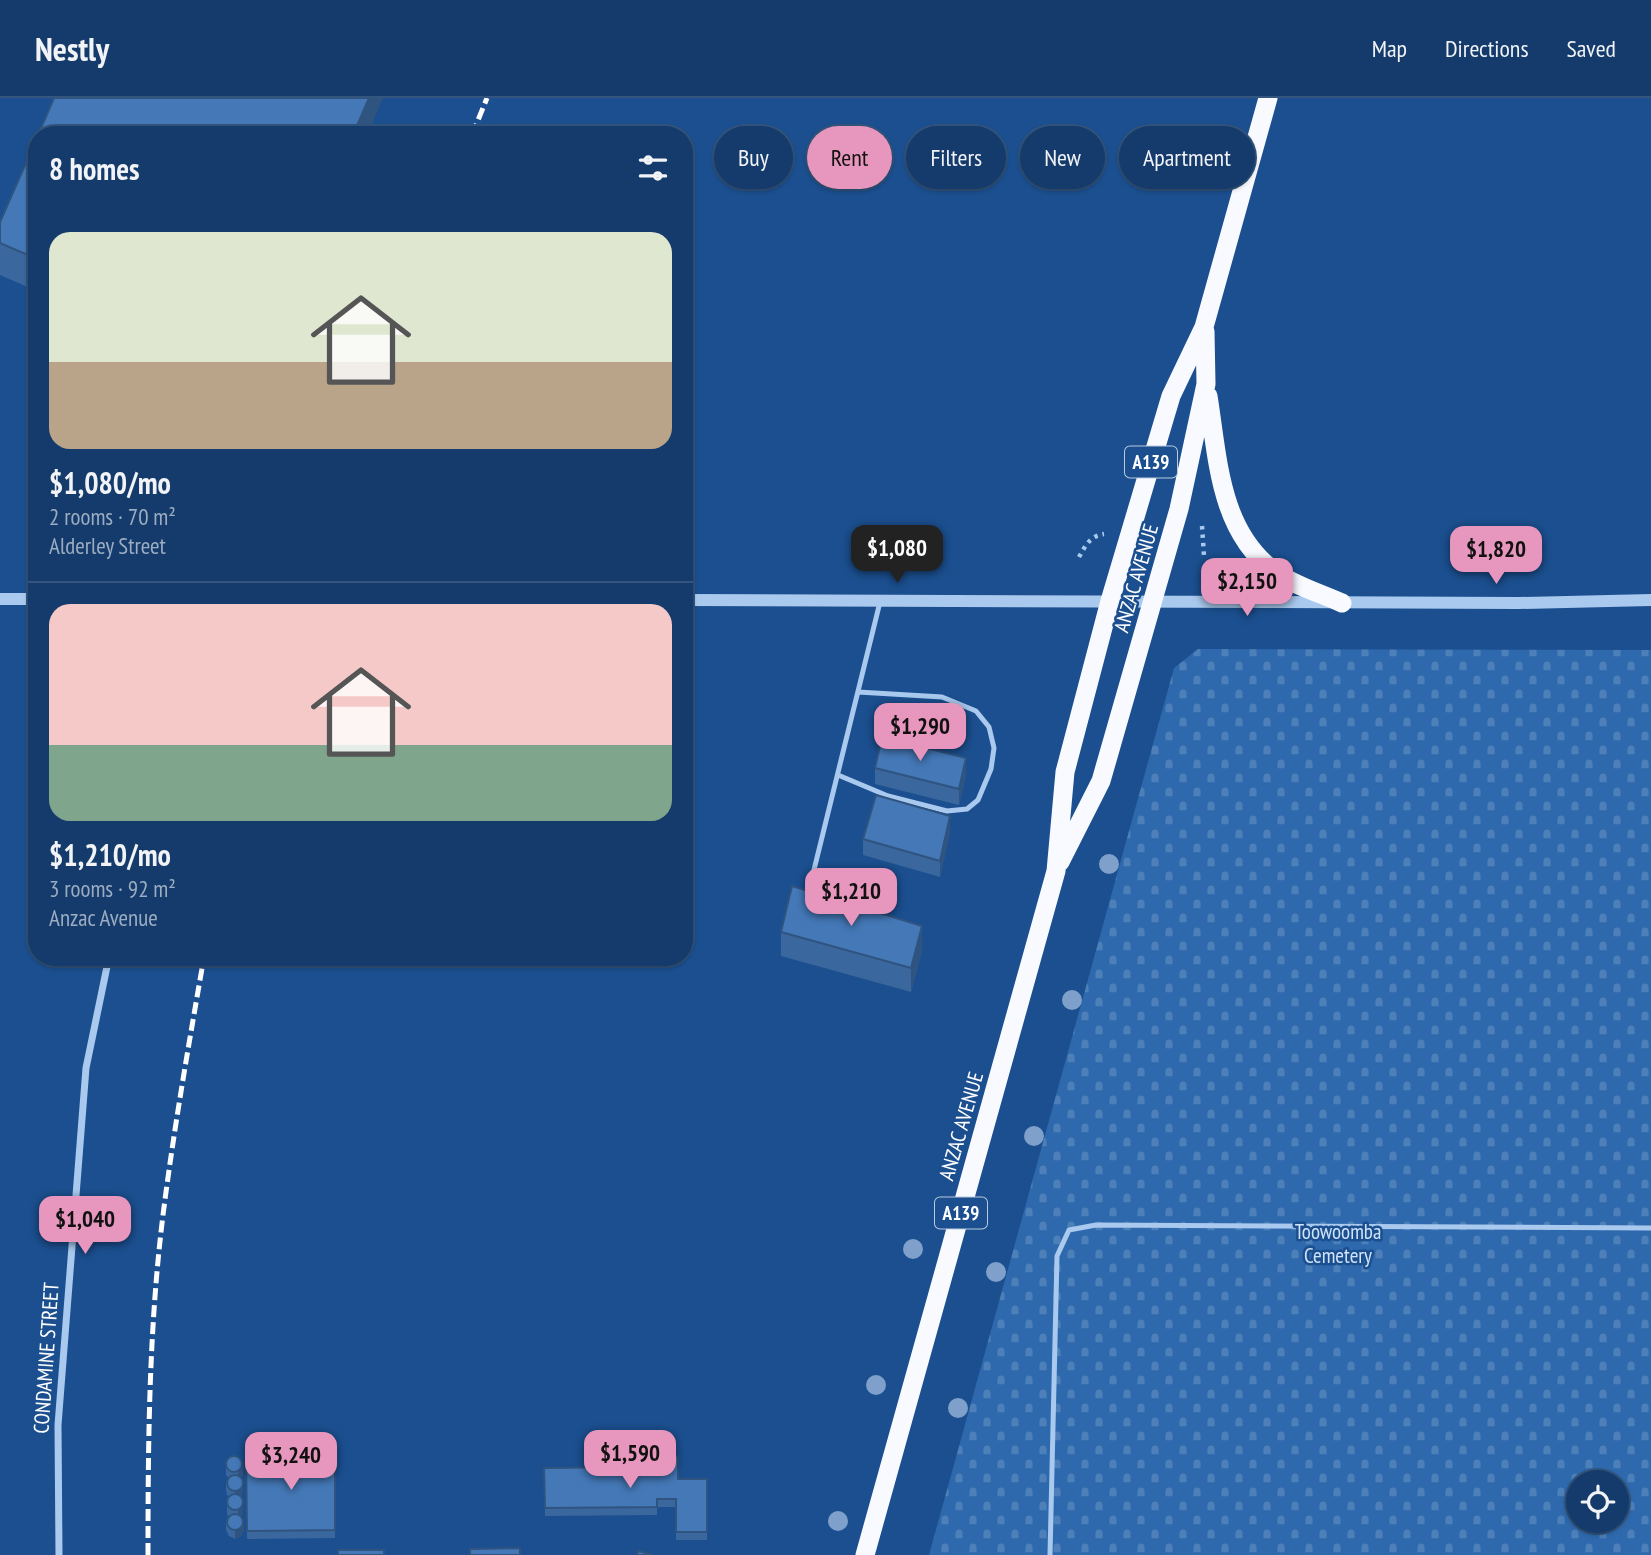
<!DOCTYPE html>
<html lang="en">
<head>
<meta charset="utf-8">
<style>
	:root { --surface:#143b6b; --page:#214673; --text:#f1f3f6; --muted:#9dadc1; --line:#33557e; --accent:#e797bd }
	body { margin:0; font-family:"PT Sans Narrow",sans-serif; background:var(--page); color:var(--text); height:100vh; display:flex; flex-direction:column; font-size:26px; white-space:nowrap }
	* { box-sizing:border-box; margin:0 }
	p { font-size:23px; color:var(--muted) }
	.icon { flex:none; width:38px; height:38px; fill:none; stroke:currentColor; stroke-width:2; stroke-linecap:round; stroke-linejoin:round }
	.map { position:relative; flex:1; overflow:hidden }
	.details { position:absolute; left:28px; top:28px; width:665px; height:840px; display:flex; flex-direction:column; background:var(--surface); border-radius:28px; box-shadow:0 2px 5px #0004,0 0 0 2px var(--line) }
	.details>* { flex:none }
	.top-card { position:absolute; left:714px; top:28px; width:665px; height:63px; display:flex; gap:14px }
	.tools { position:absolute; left:1566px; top:1372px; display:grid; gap:14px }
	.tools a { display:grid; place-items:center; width:63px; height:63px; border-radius:50%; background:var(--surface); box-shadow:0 2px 5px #0004,0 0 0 2px var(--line); font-size:35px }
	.price { position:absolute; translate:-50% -60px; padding:0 16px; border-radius:14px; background:var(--accent); color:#111; font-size:23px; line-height:46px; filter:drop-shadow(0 2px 4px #0008) }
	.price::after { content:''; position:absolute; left:50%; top:42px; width:21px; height:16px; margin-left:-10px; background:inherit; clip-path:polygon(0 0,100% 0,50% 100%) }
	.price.on { background:#222; color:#fff }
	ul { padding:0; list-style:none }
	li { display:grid; align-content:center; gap:14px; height:371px; padding:0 21px }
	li+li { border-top:2px solid var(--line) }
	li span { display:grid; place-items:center; height:217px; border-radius:21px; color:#555 }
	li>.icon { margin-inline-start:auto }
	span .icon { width:126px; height:126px; fill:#fffc; stroke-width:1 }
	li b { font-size:30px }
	h2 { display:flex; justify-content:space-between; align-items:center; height:84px; padding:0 21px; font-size:30px }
	.chip { padding:0 24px; border-radius:32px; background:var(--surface); box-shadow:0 2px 5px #0004,0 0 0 2px var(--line); font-size:24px; line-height:63px }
	.chip.on { background:var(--accent); color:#111 }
	header { display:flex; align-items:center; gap:42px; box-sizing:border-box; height:98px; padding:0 35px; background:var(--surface); border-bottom:2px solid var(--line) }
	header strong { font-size:33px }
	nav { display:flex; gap:38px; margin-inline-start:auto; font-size:24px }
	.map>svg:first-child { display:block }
</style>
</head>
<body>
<header>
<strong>Nestly</strong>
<nav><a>Map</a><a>Directions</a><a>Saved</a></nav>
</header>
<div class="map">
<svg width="1651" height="1457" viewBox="0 0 1651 1457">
	<defs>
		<pattern id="cemetery-stones" width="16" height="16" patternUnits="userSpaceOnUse" patternTransform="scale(1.75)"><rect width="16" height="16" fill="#2e69ad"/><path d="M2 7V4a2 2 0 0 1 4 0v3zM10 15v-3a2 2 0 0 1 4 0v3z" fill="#4d80b9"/></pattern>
	</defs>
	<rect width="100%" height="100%" fill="#1b4f8f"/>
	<path fill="url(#cemetery-stones)" fill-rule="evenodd" d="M1198 551 1651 552V1457H929L1174 570ZM1578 1384H1617V1423H1578Z"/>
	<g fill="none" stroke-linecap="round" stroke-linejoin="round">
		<path stroke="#a9c9ee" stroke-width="4.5" stroke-dasharray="3.5 5" stroke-linecap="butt" d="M1202 428 1204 458
			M1079 459C1086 447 1090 438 1104 436"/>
		<path stroke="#a9c9ee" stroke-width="5" d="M838 677 888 698 947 713 967 711 978 702 991 671 994 650 989 629 976 613 942 599 858 594
			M810 800 811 784 880 504
			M1050 1457 1057 1158 1069 1132 1096 1127 1651 1130"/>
		<path stroke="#a9c9ee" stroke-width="7" d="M59 1457 58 1327 86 970 109 859"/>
		<path stroke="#a9c9ee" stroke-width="12" d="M0 501H37
			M684 502 1519 505 1651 502"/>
		<path stroke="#f8faff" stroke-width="19" d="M1208 298C1218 360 1219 432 1274 473 1293 487 1320 495 1342 505
			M1060 764 1101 683 1179 411 1206 286 1205 233
			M865 1457 1056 773 1065 674 1110 503 1171 298 1204 229 1268 0"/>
		<path stroke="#fff" stroke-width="5" stroke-dasharray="12 5" stroke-linecap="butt" d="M472 37 487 0
			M148 1457C148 1343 149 1230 163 1117 174 1030 189 945 204 859"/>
	</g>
	<g fill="#7ea0ca">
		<circle cx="1109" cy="766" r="10"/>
		<circle cx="1072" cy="902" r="10"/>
		<circle cx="1034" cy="1038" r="10"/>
		<circle cx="913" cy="1151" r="10"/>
		<circle cx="996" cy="1174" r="10"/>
		<circle cx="876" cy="1287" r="10"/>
		<circle cx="958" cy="1310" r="10"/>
		<circle cx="838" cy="1423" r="10"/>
	</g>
	<path fill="#3a679d" d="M37 40V193L0 177V124Z
		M875 670 966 676 959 707 875 686Z
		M950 734 940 779 863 757V741Z
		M781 834 922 852 911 894 781 858Z
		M246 1355H335V1440L247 1441Z
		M226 1362 243 1377 241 1379 243 1393 241 1399 243 1401V1416L241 1417 244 1432 241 1438 235 1441 229 1438 226 1432V1424L228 1418 227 1416V1401L228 1399 226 1393V1385L228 1379 226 1377Z
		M544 1370 678 1381H707V1442H676V1409H657V1417L545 1418Z"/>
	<path fill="#305480" d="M369 0H383L367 37H353Z
		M966 660V676L959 707V691Z
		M950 718V734L940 779V763Z
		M922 828V852L911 894V870Z
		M243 1369V1377L238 1382V1374Z
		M243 1385V1393L241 1399 235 1402V1394Z
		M243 1407V1416L238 1421V1413Z
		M244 1423V1432L241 1438 235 1441V1432Z"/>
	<path fill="#4478b7" stroke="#305480" stroke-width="2" d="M54 0H369L353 37H38Z
		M37 40V161L0 145V124Z
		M882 639 966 660 959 691 875 670Z
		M876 697 950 718 940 763 863 741Z
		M792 788 922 828 911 870 781 834Z
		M246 1355H335V1432L247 1433Z
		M226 1366a8 8 0 1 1 16 0a8 8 0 1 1-16 0Z
		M657 1358H678V1381H707V1434H676V1401H657V1409L545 1410 544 1370 657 1369Z
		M227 1385a8 8 0 1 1 16 0a8 8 0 1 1-16 0Z
		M227 1404a8 8 0 1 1 16 0a8 8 0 1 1-16 0Z
		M227 1424a8 8 0 1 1 16 0a8 8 0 1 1-16 0Z
		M520 1450V1457H470V1451Z
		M338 1452H384V1457H338Z
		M638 1453 653 1457H637Z"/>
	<g text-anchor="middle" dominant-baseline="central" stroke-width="5" stroke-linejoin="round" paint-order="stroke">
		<g fill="#1b4f8f" stroke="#bbcadd" stroke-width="2">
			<rect x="1125" y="348.5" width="52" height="31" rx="5"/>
			<rect x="935" y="1099.5" width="52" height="31" rx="5"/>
		</g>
		<g font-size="19" font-weight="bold" fill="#fff">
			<text x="1151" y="364">A139</text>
			<text x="961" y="1115">A139</text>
		</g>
		<g font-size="21" fill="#fff" stroke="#1b4f8f">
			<text transform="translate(1136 480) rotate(-74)">ANZAC AVENUE</text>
			<text transform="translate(961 1028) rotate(-74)">ANZAC AVENUE</text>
			<text transform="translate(46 1260) rotate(-86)">CONDAMINE STREET</text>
		</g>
		<g font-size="21" fill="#cfe3fa" stroke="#1b4f8f">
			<text x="1338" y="1133">Toowoomba<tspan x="1338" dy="24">Cemetery</tspan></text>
		</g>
	</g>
</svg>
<div class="tools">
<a><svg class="icon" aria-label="locate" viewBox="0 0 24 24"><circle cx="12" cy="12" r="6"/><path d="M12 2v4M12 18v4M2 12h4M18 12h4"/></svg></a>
</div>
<b class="price on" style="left:897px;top:487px">$1,080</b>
<b class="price" style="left:1496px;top:488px">$1,820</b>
<b class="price" style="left:1247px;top:520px">$2,150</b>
<b class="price" style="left:920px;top:665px">$1,290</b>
<b class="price" style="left:851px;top:830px">$1,210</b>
<b class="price" style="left:85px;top:1158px">$1,040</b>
<b class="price" style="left:630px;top:1392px">$1,590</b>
<b class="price" style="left:291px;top:1394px">$3,240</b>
<div class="top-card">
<a class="chip">Buy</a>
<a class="chip on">Rent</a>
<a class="chip">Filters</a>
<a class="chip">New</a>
<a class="chip">Apartment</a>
</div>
<section class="details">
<h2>8 homes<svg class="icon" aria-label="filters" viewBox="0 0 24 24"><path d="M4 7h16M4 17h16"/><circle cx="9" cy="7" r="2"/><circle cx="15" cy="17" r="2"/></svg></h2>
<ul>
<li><span style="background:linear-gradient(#dfe7d0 60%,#b9a48a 0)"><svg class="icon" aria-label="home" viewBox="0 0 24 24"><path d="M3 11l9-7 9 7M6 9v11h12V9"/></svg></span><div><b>$1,080/mo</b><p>2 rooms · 70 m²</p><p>Alderley Street</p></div></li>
<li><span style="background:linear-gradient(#f6c9c9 65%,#7fa58c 0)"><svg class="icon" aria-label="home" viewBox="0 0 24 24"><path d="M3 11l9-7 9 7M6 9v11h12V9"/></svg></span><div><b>$1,210/mo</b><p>3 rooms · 92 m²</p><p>Anzac Avenue</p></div></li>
</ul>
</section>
</div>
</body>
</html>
